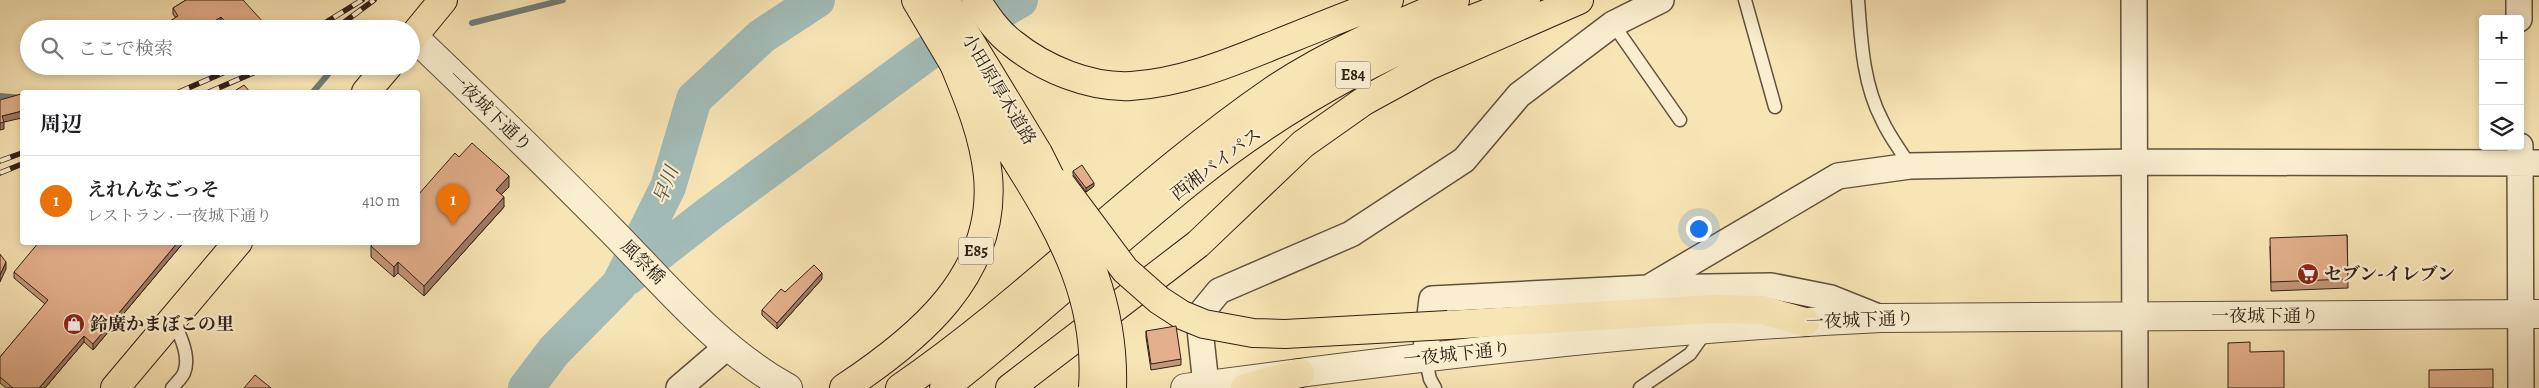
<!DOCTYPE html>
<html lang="ja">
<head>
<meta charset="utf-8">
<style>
	:root { --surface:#fff; --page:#f2f2f2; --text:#202124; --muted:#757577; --line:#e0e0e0; --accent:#8f2418 }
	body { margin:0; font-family:Alegreya,"Noto Serif JP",serif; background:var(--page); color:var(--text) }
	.controls { position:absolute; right:15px; top:15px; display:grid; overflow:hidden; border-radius:5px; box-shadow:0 2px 8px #0003 }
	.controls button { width:45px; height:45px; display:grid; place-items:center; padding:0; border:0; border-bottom:1px solid var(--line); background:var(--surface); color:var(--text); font:25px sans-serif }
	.you { position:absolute; left:1698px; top:228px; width:18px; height:18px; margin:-12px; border:4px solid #fff; border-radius:50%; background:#1a73e8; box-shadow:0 0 0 8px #1a73e833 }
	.badge { display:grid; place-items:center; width:32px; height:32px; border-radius:50%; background:var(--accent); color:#fff; font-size:16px; font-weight:700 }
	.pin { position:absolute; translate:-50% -41px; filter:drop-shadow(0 1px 2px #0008) }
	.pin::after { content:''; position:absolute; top:26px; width:18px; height:15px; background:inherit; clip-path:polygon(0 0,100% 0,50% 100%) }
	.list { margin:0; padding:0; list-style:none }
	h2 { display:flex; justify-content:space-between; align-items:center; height:65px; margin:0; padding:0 20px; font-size:21px }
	h2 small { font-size:16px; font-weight:400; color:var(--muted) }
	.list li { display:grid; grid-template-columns:32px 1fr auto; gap:15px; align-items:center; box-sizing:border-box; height:90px; padding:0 20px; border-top:1px solid var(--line) }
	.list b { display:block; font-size:19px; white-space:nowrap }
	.list p { margin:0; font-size:16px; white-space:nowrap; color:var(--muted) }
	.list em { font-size:16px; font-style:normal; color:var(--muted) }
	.icon { flex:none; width:28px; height:28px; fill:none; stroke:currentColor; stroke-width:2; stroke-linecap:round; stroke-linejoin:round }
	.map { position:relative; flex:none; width:2539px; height:388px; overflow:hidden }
	.search { position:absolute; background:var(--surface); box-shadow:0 2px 8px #0003; left:20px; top:20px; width:400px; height:55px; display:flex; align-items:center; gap:12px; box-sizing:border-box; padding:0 18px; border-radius:28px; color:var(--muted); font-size:19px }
	.panel { position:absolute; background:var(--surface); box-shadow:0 2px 8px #0003; left:20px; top:90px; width:400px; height:155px; border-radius:5px }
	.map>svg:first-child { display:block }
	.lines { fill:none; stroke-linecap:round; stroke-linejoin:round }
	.stream { stroke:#747e78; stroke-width:6 }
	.river { stroke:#a2bcb8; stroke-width:36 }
	.service-casing { stroke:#62513e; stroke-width:15 }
	.minor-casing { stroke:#62513e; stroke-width:28 }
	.tertiary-casing { stroke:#62513e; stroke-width:30 }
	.trunk-casing { stroke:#302017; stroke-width:30 }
	.motorway-casing { stroke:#302017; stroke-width:30 }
	.service { stroke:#faeecf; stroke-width:12 }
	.minor { stroke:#faeecf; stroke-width:25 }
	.tertiary { stroke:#faeecf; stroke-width:28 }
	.trunk { stroke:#f8e5b5; stroke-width:28 }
	.motorway { stroke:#f8e5b5; stroke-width:28 }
	.rail-casing { stroke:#302017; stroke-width:5.5 }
	.rail { stroke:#faeecf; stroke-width:4; stroke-dasharray:11; stroke-linecap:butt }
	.trunk-bridge-casing { stroke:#302017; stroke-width:30; stroke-linecap:butt }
	.motorway-bridge-casing { stroke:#302017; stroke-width:30; stroke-linecap:butt }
	.trunk-bridge { stroke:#f8e5b5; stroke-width:28 }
	.motorway-bridge { stroke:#f8e5b5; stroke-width:28 }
	.wall { fill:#c39678; stroke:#302017 }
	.shaded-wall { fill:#9f7a62; stroke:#302017 }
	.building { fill:#e3af8c; stroke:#302017 }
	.labels { text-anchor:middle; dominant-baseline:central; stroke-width:4.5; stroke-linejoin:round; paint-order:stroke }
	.shield { fill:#faeecf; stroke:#6d5e4e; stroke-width:1 }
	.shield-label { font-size:16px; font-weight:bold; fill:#302017 }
	.street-label { font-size:18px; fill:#302017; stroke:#faeecf }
	.poi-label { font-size:18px; font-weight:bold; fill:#302017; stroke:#faeecf; text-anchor:start }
	.water-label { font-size:19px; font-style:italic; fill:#524f47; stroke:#faeecf }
</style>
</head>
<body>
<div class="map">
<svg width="2539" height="388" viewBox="0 0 2539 388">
	<rect width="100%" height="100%" fill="#f8e5b5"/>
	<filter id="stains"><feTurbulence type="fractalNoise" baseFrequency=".004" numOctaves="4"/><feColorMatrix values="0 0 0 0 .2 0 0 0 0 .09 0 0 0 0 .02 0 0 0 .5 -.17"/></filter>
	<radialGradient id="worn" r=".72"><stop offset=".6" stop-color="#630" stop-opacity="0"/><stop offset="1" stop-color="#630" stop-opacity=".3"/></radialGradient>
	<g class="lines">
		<!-- stream -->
		<path class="stream" d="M472,23l91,-23
			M313,92l22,-26
			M0,96l22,2"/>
		<!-- river -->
		<path class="river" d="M628,277l81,-63 217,-160 94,-54
			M526,388l28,-37 65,-66 49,-98 26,-88 68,-63 55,-36"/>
		<!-- service casing -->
		<g class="service-casing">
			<path id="service" d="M1745,0l30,107
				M1858,0c3,40 5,84 24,120 7,16 19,31 28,46
				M1613,24l67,96
				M1425,357l5,22 5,9
				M172,388c4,-5 10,-10 12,-15 7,-17 -4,-39 -12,-53
				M1640,388l50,-34 17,-24"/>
		</g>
		<!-- minor casing -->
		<g class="minor-casing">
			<path id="minor" d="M2134,0l1,388
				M2519,0v19
				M2520,146l1,242
				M1648,288l190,-112 72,-10 224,-4 405,1
				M1425,357l7,-58 216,-11 123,-2 60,12 50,20
				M1206,385l-7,-65 2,-7 18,-22 132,-57 113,-74 55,-65 94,-71 48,-24
				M679,388l49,-42"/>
		</g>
		<!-- tertiary casing -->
		<g class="tertiary-casing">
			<path id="tertiary" d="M413,36c67,64 133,128 198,194 55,56 108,120 177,158
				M1185,388c231,-31 463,-59 696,-70l658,-4"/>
		</g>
		<!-- trunk casing -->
		<g class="trunk-casing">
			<path id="trunk" d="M916,0l38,64 64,99
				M945,0l93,153
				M411,39l32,-39
				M366,92l22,-26
				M1448,325l264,-16 50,1 43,12
				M115,388l123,-146
				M1245,388l55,-15"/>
		</g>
		<!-- motorway casing -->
		<g class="motorway-casing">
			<path id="motorway" d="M976,0c10,15 21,32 36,43 32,26 78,45 119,43 48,-3 94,-21 138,-39 40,-16 79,-32 120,-47
				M844,388c74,-49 153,-113 144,-212 -4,-40 -19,-76 -34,-112
				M900,388c131,-90 241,-207 372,-297 56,-38 121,-65 183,-91
				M944,388c86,-67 165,-142 250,-210 97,-78 214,-140 332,-178
				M1010,388l188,-144 105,-100 61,-43 64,-35 151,-66"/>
		</g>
		<!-- service -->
		<use href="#service" class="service"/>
		<!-- minor -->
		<use href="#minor" class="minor"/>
		<!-- tertiary -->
		<use href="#tertiary" class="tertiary"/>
		<!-- trunk -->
		<use href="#trunk" class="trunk"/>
		<!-- motorway -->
		<use href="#motorway" class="motorway"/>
		<!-- rail casing -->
		<g class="rail-casing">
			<path id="rail" d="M315,29l47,-29
				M335,29l39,-29
				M179,92l60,-26
				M209,92l60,-26
				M0,161l22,-8
				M0,173l22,-9"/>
		</g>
		<!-- rail -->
		<use href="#rail" class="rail"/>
		<!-- trunk-bridge casing -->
		<g class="trunk-bridge-casing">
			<path id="trunk-bridge" d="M1018,163c45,72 81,137 75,225
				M1061,184l64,86 34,30 23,15 22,9 49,9 32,1 163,-9"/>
		</g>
		<!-- motorway-bridge casing -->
		<g class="motorway-bridge-casing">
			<path id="motorway-bridge" d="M1038,153c39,78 77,144 74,235"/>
		</g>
		<!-- trunk-bridge -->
		<use href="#trunk-bridge" class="trunk-bridge"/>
		<!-- motorway-bridge -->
		<use href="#motorway-bridge" class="motorway-bridge"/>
	</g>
	<!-- wall -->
	<path class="wall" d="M186,0l78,29h-38l-5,-6 -46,-6 -2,-3v-6z
		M1073,171l21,15 -8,6 -13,-18z
		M509,187l-8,8 3,12 -80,89 -26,-23 -4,4 -23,-20v-11z
		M2347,235l1,53 -77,3 -1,-45z
		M184,242l-91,108 -9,-8 -39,46h-39l-6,-5v-26l45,-53 -31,-26v-6z
		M822,279l-45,50 -15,-14v-5l23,-18z
		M1146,331l35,28v6l-30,5 -5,-33z"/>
	<!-- shaded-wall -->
	<path class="shaded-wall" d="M221,17v6l-9,6h-10z
		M264,23v6h-7z
		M22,111v7l-18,4v7l-4,1v-7l2,-7z
		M509,176v11l-13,13v-10z
		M1094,183v3l-8,6v-4z
		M504,197v10l-80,89v-10z
		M178,242h6l-91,108v-6z
		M6,262v7l-6,13v-7z
		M398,262v11l-4,4v-10z
		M822,273v6l-45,50v-6z
		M84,336v6l-39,46h-6z"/>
	<!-- building -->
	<path class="building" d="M186,0h57l21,23 -7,6h-11l-2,-3 -3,3h-9l-11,-12 -19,12h-45l21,-13 -5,-8z
		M244,85l6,7h-17z
		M21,94l1,4v13l-20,5 2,6 -4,1v-23z
		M472,143l37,33 -13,14 8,7 -80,89 -26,-24 -4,5 -23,-21 4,-4h43v-47l37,-42 4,4z
		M1082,165l12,18 -8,5 -13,-17z
		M2347,235l1,44 -77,3 -1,-44z
		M39,242h139l-85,102 -9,-8 -45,52h-26l-13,-11v-20l48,-57 -34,-28z
		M0,254l6,8 -6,13z
		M814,265l8,8 -45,50 -15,-13 19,-21 4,3z
		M1176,326l5,33 -30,5 -5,-33z
		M2250,342v10l34,-1v37h-56v-45z
		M2493,369v19h-64v-18z
		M255,375l16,13h-27z"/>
	<!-- icons -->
	<defs>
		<g id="supermarket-disc" transform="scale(1.125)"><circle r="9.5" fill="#8f2418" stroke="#faeecf"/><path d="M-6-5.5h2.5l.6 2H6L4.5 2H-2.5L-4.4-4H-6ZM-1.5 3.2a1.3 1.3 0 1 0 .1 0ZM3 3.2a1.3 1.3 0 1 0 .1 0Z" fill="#fff"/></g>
		<g id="shop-disc" transform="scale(1.125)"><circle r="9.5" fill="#8f2418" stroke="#faeecf"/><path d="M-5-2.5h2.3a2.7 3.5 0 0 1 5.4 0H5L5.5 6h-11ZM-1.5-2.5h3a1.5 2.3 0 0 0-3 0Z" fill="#fff"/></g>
	</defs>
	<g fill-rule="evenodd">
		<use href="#supermarket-disc" x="2308" y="274"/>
		<use href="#shop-disc" x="74" y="324"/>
	</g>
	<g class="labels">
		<!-- shield labels -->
		<g class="shield">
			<rect x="1335.5" y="61.5" width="35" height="27" rx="4"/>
			<rect x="958.5" y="237.5" width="35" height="27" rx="4"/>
		</g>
		<g class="shield-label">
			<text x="1353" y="75">E84</text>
			<text x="976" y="251">E85</text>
		</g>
		<!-- street labels -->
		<g class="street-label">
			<text transform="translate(999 89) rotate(59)">小田原厚木道路</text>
			<text transform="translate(490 111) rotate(44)">一夜城下通り</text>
			<text transform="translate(1216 164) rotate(-37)">西湘バイパス</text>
			<text transform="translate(643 262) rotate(45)">風祭橋</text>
			<text x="2265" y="316">一夜城下通り</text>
			<text transform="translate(1860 320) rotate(-2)">一夜城下通り</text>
			<text transform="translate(1457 354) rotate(-6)">一夜城下通り</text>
		</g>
		<!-- poi labels -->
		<g class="poi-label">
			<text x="2324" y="274">セブン-イレブン</text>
			<text x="90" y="324">鈴廣かまぼこの里</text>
		</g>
		<!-- water labels -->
		<g class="water-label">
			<text transform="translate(666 185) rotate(-69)">早川</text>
		</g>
	</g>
	<rect width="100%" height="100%" filter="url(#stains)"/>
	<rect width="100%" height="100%" fill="url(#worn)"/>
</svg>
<div class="controls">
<button>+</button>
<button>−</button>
<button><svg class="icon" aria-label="layers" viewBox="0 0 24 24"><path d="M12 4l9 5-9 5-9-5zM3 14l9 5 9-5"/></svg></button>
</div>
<div class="you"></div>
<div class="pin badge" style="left:453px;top:225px;background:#e8710a">1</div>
<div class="search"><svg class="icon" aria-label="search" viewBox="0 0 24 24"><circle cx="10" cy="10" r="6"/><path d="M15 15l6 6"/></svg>ここで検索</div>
<section class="panel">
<h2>周辺<small></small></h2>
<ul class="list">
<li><span class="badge" style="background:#e8710a">1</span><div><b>えれんなごっそ</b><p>レストラン · 一夜城下通り</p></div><em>410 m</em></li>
</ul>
</section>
</div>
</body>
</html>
